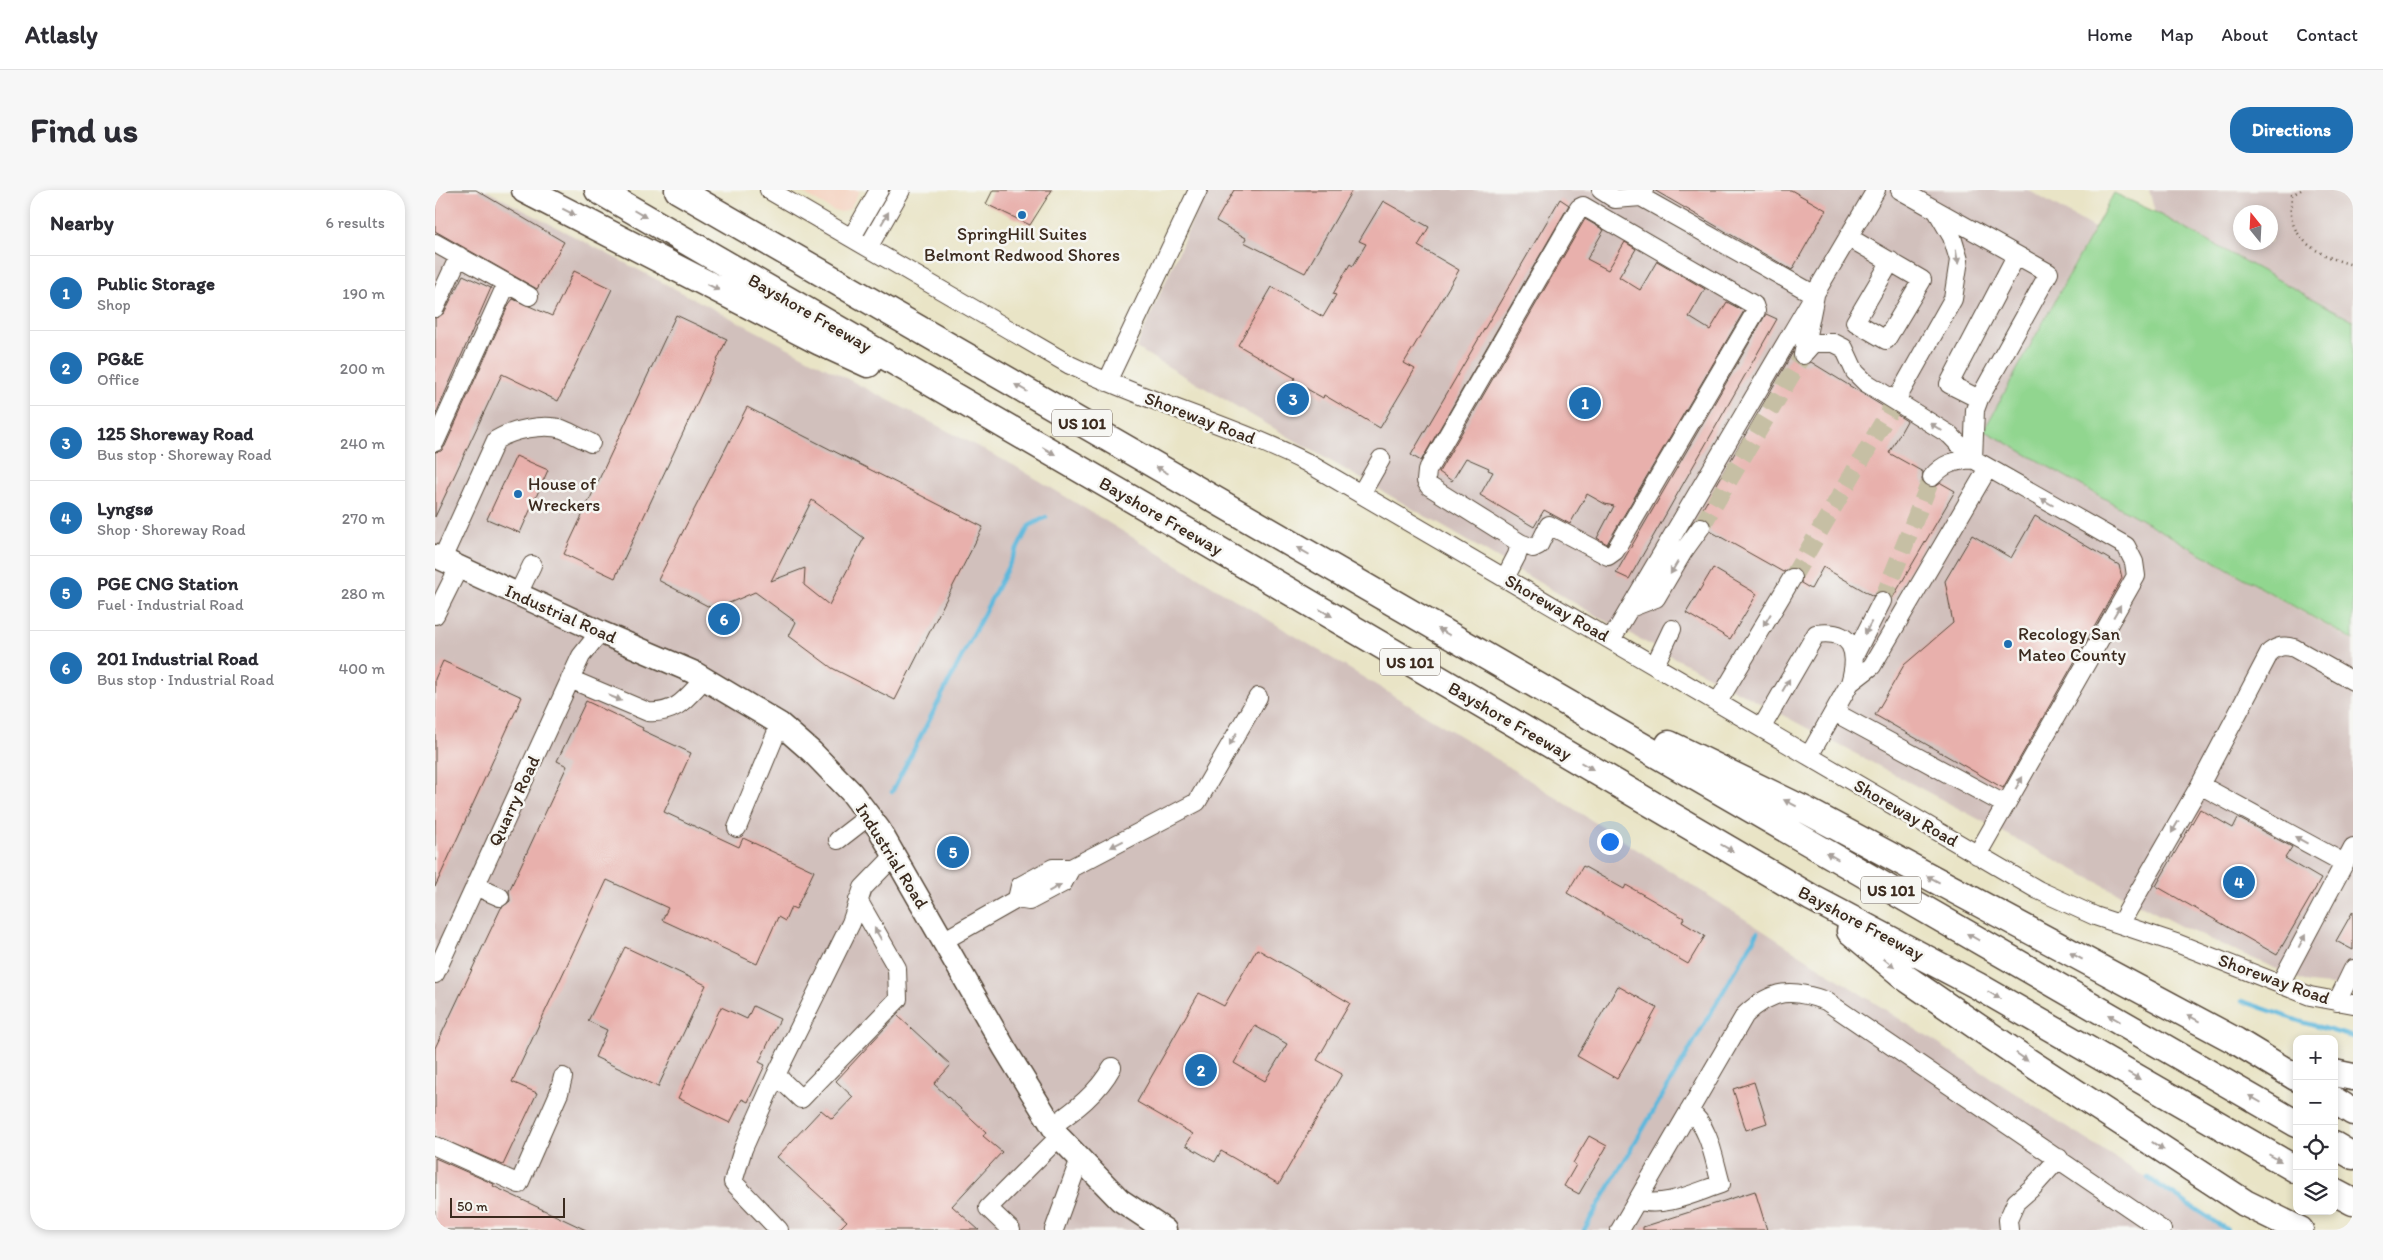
<!DOCTYPE html>
<html lang="en">
<head>
<meta charset="utf-8">
<style>
	:root { --surface:#fff; --page:#f7f7f7; --text:#2b2b33; --muted:#7c7c81; --line:#e1e1e2; --accent:#1f6fb2 }
	body { margin:0; font-family:Itim,sans-serif; background:var(--page); color:var(--text) }
	.controls { position:absolute; right:15px; bottom:15px; display:grid; overflow:hidden; border-radius:10px; box-shadow:0 2px 8px #0003 }
	.controls button { width:45px; height:45px; display:grid; place-items:center; padding:0; border:0; border-bottom:1px solid var(--line); background:var(--surface); color:var(--text); font:25px sans-serif }
	.compass { position:absolute; left:1798px; top:15px; width:45px; height:45px; border-radius:50%; background:var(--surface); box-shadow:0 2px 8px #0003; rotate:342deg }
	.scale { position:absolute; left:15px; bottom:12px; width:115px; box-sizing:border-box; padding-left:5px; border:2px solid #3b2a1e; border-top:0; font-size:14px; line-height:18px; white-space:nowrap; color:#3b2a1e; -webkit-text-stroke:4px #f6f6f2; paint-order:stroke }
	.you { position:absolute; left:1174px; top:651px; width:18px; height:18px; margin:-12px; border:4px solid #fff; border-radius:50%; background:#1a73e8; box-shadow:0 0 0 8px #1a73e833 }
	.badge { display:grid; place-items:center; width:32px; height:32px; border-radius:50%; background:var(--accent); color:#fff; font-size:16px; font-weight:700 }
	.pin { position:absolute; translate:-50% -50%; border:2px solid #fff; box-shadow:0 1px 5px #0006 }
	.list { margin:0; padding:0; list-style:none }
	h2 { display:flex; justify-content:space-between; align-items:center; height:65px; margin:0; padding:0 20px; font-size:21px }
	h2 small { font-size:16px; font-weight:400; color:var(--muted) }
	.list li { display:grid; grid-template-columns:32px 1fr auto; gap:15px; align-items:center; box-sizing:border-box; height:75px; padding:0 20px; border-top:1px solid var(--line) }
	.list b { display:block; font-size:19px; white-space:nowrap }
	.list p { margin:0; font-size:16px; white-space:nowrap; color:var(--muted) }
	.list em { font-size:16px; font-style:normal; color:var(--muted) }
	.icon { flex:none; width:28px; height:28px; fill:none; stroke:currentColor; stroke-width:2; stroke-linecap:round; stroke-linejoin:round }
	.map { position:relative; flex:none; width:1918px; height:1040px; overflow:hidden; border-radius:20px }
	header { display:flex; align-items:center; gap:30px; box-sizing:border-box; height:70px; padding:0 25px; background:var(--surface); border-bottom:1px solid var(--line) }
	header strong { font-size:24px }
	nav { display:flex; gap:28px; margin-inline-start:auto; font-size:18px }
	.intro { display:flex; align-items:center; justify-content:space-between; box-sizing:border-box; height:120px; padding:0 30px }
	h1 { margin:0; font-size:35px }
	.button { padding:12px 22px; border-radius:20px; background:var(--accent); color:#fff; font-size:18px; font-weight:700 }
	main { display:flex; gap:30px; padding:0 30px }
	aside { flex:1; background:var(--surface); border-radius:20px; box-shadow:0 2px 8px #0003 }
	.map>svg:first-child { display:block }
	.built { fill:#f5d3c1 }
	.industrial { fill:#d1c0bc; fill-rule:evenodd }
	.green { fill:#91d68f; stroke:#668056 }
	.lines { fill:none; stroke-linecap:round; stroke-linejoin:round }
	.stream { stroke:#5fb8dc; stroke-width:4.5 }
	.building { fill:#e8b0ac; fill-rule:evenodd }
	.minor-tunnel { stroke:#c6bfa4; stroke-width:18; stroke-dasharray:18 9; stroke-linecap:butt }
	.minor-casing { stroke:#554637; stroke-width:20 }
	.major-casing { stroke:#554637; stroke-width:25 }
	.highway-casing { stroke:#554637; stroke-width:29 }
	.path { stroke:#554637; stroke-width:2.5; stroke-dasharray:1 4; stroke-linecap:butt }
	.minor { stroke:#fff; stroke-width:18 }
	.major { stroke:#fff; stroke-width:22 }
	.highway { stroke:#fff; stroke-width:26 }
	.oneway { fill:#a79f9a }
	.poi-dot { fill:#1f6fb2; stroke:#f6f6f2; stroke-width:2 }
	.labels { text-anchor:middle; dominant-baseline:central; stroke-width:5; stroke-linejoin:round; paint-order:stroke }
	.shield { fill:#f6f6f2; stroke:#73675e; stroke-width:1 }
	.shield-label { font-size:16px; font-weight:bold; fill:#3b2a1e }
	.poi-label { font-size:18px; fill:#3b2a1e; stroke:#f6f6f2; text-anchor:start }
	.street-label { font-size:18px; fill:#3b2a1e; stroke:#f6f6f2 }
</style>
</head>
<body>
<header>
<strong>Atlasly</strong>
<nav><a>Home</a><a>Map</a><a>About</a><a>Contact</a></nav>
</header>
<div class="intro"><h1>Find us</h1><a class="button">Directions</a></div>
<main>
<aside>
<h2>Nearby<small>6 results</small></h2>
<ul class="list">
<li><span class="badge">1</span><div><b>Public Storage</b><p>Shop</p></div><em>190 m</em></li>
<li><span class="badge">2</span><div><b>PG&amp;E</b><p>Office</p></div><em>200 m</em></li>
<li><span class="badge">3</span><div><b>125 Shoreway Road</b><p>Bus stop · Shoreway Road</p></div><em>240 m</em></li>
<li><span class="badge">4</span><div><b>Lyngsø</b><p>Shop · Shoreway Road</p></div><em>270 m</em></li>
<li><span class="badge">5</span><div><b>PGE CNG Station</b><p>Fuel · Industrial Road</p></div><em>280 m</em></li>
<li><span class="badge">6</span><div><b>201 Industrial Road</b><p>Bus stop · Industrial Road</p></div><em>400 m</em></li>
</ul>
</aside>
<div class="map">
<svg width="1918" height="1040" viewBox="0 0 1918 1040">
	<rect width="100%" height="100%" fill="#f6f6f2"/>
	<filter id="ink" filterUnits="userSpaceOnUse"><feTurbulence type="fractalNoise" baseFrequency=".02" numOctaves="2"/><feDisplacementMap in="SourceGraphic" scale="10" xChannelSelector="R" yChannelSelector="G"/><feConvolveMatrix kernelMatrix="1 2 1 2 8 2 1 2 1" color-interpolation-filters="sRGB"/></filter>
	<filter id="wash" filterUnits="userSpaceOnUse"><feTurbulence type="fractalNoise" baseFrequency=".0096" numOctaves="4" result="noise"/><feDisplacementMap in="SourceGraphic" scale="20" xChannelSelector="R" yChannelSelector="G"/><feGaussianBlur stdDeviation="1.12" result="paint"/><feColorMatrix in="noise" values="0 0 0 0 0 0 0 0 0 0 0 0 0 0 0 0 0 1.4 0 .05"/><feComposite in="paint" operator="in"/></filter>
	<g filter="url(#wash)">
		<rect width="100%" height="100%" fill="#e9e4c6"/>
		<!-- built -->
		<path class="built" d="M363,0h62l-10,18 -8,4 -10,-2z"/>
		<!-- industrial -->
		<path class="industrial" d="M0,0h50l530,276 455,276 757,488h-1792z
			M771,0h822l66,38 -110,202 369,211v346l-45,-4 -126,-56 -573,-304 -473,-275z
			M1714,0h204v131l-198,-109zM1806,22h30v30h-30z"/>
		<!-- green -->
		<path class="green" d="M1679,3l41,19 198,109v319l-369,-210z"/>
		<g class="lines">
			<!-- stream -->
			<path class="stream" d="M457,602l137,-266 17,-9
				M1807,811l60,21 51,15
				M1713,988l79,52
				M1149,1040l174,-298"/>
		</g>
		<g id="blocks">
			<!-- building -->
			<path class="building" d="M0,0h41l88,52 -27,47 -102,-58z
				M558,0h59l-22,35 -44,-21z
				M799,0h118l-47,83 -61,-31 2,-4 -30,-17z
				M1219,0h137l35,20 -34,60z
				M1125,9l9,6 -148,256 -10,-6z
				M948,11l46,26 -11,19 41,24 -55,93 11,6 -35,59 -56,-33 -1,3 -30,-17 2,-3 -57,-33 34,-58 51,30 13,-22 -3,-1 17,-30 3,2 13,-22 -7,-3z
				M1150,29l19,11 -17,29 21,11 17,-28 11,7 -17,28 21,13 17,-29 48,28 -16,28 21,13 17,-28 17,9 -137,233 -10,-6 17,-32 -9,-2 -18,-10 -17,30 -26,-14 -10,17 -54,-32 13,-23 -5,-2 1,-2 -23,-10 -14,23 -13,-9z
				M139,81l38,18 -54,112 -56,-27 -67,143v-65l6,-1 4,-5 64,-142 4,-5 39,17z
				M28,85l28,13 -56,128v-98l9,-5z
				M1331,124l11,5 -148,260 -13,-6z
				M241,125l51,24 -112,239 -51,-24z
				M1358,162l3,11 10,2 5,-3 96,59 -18,32 34,19 -1,8 3,5 10,2 6,-4 14,8 -63,108 -5,-7 -5,-2 -9,6 -50,-29 -12,22 -10,-6v-10l-3,-4 -6,-2 -9,5 -73,-41 1,-8 -3,-4 -10,-2z
				M312,217l236,120 -88,173 -63,-32 -43,-32 7,-14 -41,-30 -28,12 -6,9 -63,-33zM377,310l52,38 -35,67 -25,-20 1,-17 -34,13z
				M81,266l32,14 -28,63 -33,-14z
				M1600,326l84,49 3,13 -119,210 -128,-73 29,-50 49,-42 -8,-42 27,-46 39,23z
				M1278,378l44,26 -27,45 -44,-26z
				M8,471l79,36 -87,190v-208z
				M151,511l57,27 -1,2 49,23 -27,59 75,35 4,-9 71,33 -18,38 -5,-2 -6,14 -7,-4 -21,47 -95,-44 6,-12 -61,-28 -95,202 25,11 -34,72 -68,-29v-88l66,-140 9,-7 -1,-10 58,-125 -10,-5z
				M1765,619l33,19 5,-10 54,29 -7,11 36,21 -44,76 -121,-69z
				M1148,676l41,23 2,-4 58,33 -2,4 23,14 -17,28 -121,-71z
				M1918,721v39l-17,-9z
				M190,757l81,38 -48,102 -63,-30 12,-27 -19,-9z
				M822,759l93,54 -33,57 25,14 -63,110 -58,-33 -6,11 -29,-17 7,-11 -56,-32 62,-109 25,13zM820,836l32,18 -22,37 -31,-18z
				M1183,796l39,22 -40,71 -40,-23z
				M318,816l27,13 -21,43 6,3 -17,37 -6,-3 -12,24 -52,-25 43,-91 26,12z
				M462,825l54,50 -17,19 52,48 -3,4 19,16 -50,54 27,24h-141l9,-9 -70,-64 44,-47 11,9 21,-22 -17,-16z
				M1319,892l13,41 -21,7 -13,-41z
				M1154,946l18,10 -28,48 -15,-8 12,-21 -3,-2z
				M0,968l59,26 -1,2 93,44h-151z
				M1320,1001l12,39h-124v-3z"/>
		</g>
	</g>
	<g filter="url(#ink)">
		<use href="#blocks" fill-opacity="0" stroke="#554637" stroke-width="1"/>
		<g class="lines">
			<!-- minor-tunnel -->
			<path class="minor-tunnel" d="M1266,337l101,-170
				M1357,388l107,-183
				M1447,411l50,-124"/>
			<!-- minor casing -->
			<g class="minor-casing">
				<path id="minor" d="M334,0l301,175c77,37 160,59 236,97l732,428 57,26 84,28 131,52 43,8
					M1166,0l14,9 26,-2
					M1209,0l-3,7 174,98 -12,60
					M1465,0l149,83 -70,126 -30,-15 67,-128
					M417,47l27,-47
					M1413,47l74,43 -36,60 -31,-18 36,-61
					M0,53l94,53
					M434,56l32,-56
					M0,118l24,-52
					M1370,162l8,-9h21l10,5 11,24 10,10 85,53 23,24 153,87 8,16 2,14 -159,279
					M672,192l91,-192
					M1464,205l54,-96 6,-39 -7,-23 -14,-24
					M0,252l72,-159
					M1538,269l2,-49 4,-11
					M1497,287c12,-14 22,-16 41,-18
					M926,304l20,-35
					M7,369l54,-119c16,-10 48,-17 66,-11 10,4 20,10 29,14
					M1070,388l12,-23 3,-12 -91,-57 -3,-5 1,-10 152,-263 4,-2 171,99 2,6 -141,240 -7,5 -59,-31 -10,20 -6,3 -13,-5
					M83,404l14,-29
					M1195,418l26,-10 27,-46 18,-25
					M0,425l24,-48
					M1176,450l265,-450
					M1419,466l28,-55
					M1220,475l17,-36
					M135,489l78,33c29,2 38,-14 57,-34
					M1283,512l74,-124
					M1399,522l172,93
					M1327,537l54,-93c37,-5 43,18 34,49
					M1374,566l41,-73 22,-17 116,-198
					M1765,595l144,78
					M302,638l43,-104
					M403,650l31,-24
					M636,678l-8,15 -34,18 -12,-2 3,-13 33,-18h18l126,-66 61,-105
					M40,696l25,11
					M423,710l39,68 1,31 -97,100 -25,-24 75,-152 12,-35 31,-32
					M1685,734l80,-139 70,-133c8,-6 14,-7 24,-4l59,33
					M508,751l74,-42
					M0,784l146,-318 19,-24
					M1845,794l73,-137
					M1902,812l16,-33
					M341,885l-33,74 -10,33 46,48
					M616,937c24,-17 47,-34 61,-60
					M0,956l84,38 40,-91 4,-16
					M1202,1010c26,9 59,-8 84,-16 -7,-23 -11,-58 -32,-73
					M576,1040l-23,-22 71,-71
					M619,1040l25,-69
					M1185,1040l125,-215c27,-26 47,-27 81,-14l336,229
					M1574,1040l-1,-10 8,-18 17,-15 26,-29"/>
			</g>
			<!-- major casing -->
			<g class="major-casing">
				<path id="major" d="M0,366l165,76 93,40 87,52 32,28 39,40 28,37 126,220 54,88 61,63 45,30"/>
			</g>
			<!-- highway casing -->
			<g class="highway-casing">
				<path id="highway" d="M90,0l295,152 48,22
					M163,0l575,333 639,375 166,88 319,184
					M243,0l1619,934
					M1234,554l138,67 429,230 61,37
					M1415,741l56,47 123,84 216,141 55,27
					M1899,883l19,4
					M1899,910l19,12
					M1899,955l19,11
					M1899,1002l19,10"/>
			</g>
			<!-- path -->
			<path class="path" d="M1866,0l-9,5c0,6 -2,14 -1,20 4,30 36,43 62,50
				M1912,0l6,3"/>
			<!-- minor -->
			<use href="#minor" class="minor"/>
			<!-- major -->
			<use href="#major" class="major"/>
			<!-- highway -->
			<use href="#highway" class="highway"/>
		</g>
		<!-- one-way arrows -->
		<defs><path id="oneway-solid" d="M-6-.8H1V-3.2L6.5 0L1 3.2V.8H-6Z" transform="scale(1.25)"/></defs>
		<g class="oneway">
			<use href="#oneway-solid" transform="translate(134 22) rotate(27)"/>
			<use href="#oneway-solid" transform="translate(205 24) rotate(30)"/>
			<use href="#oneway-solid" transform="translate(450 28) rotate(-60)"/>
			<use href="#oneway-solid" transform="translate(1522 67) rotate(80)"/>
			<use href="#oneway-solid" transform="translate(278 97) rotate(27)"/>
			<use href="#oneway-solid" transform="translate(586 198) rotate(-150)"/>
			<use href="#oneway-solid" transform="translate(1501 237) rotate(-148)"/>
			<use href="#oneway-solid" transform="translate(614 261) rotate(30)"/>
			<use href="#oneway-solid" transform="translate(727 280) rotate(-150)"/>
			<use href="#oneway-solid" transform="translate(1612 312) rotate(-150)"/>
			<use href="#oneway-solid" transform="translate(868 361) rotate(-150)"/>
			<use href="#oneway-solid" transform="translate(1239 378) rotate(121)"/>
			<use href="#oneway-solid" transform="translate(1682 421) rotate(-60)"/>
			<use href="#oneway-solid" transform="translate(891 423) rotate(30)"/>
			<use href="#oneway-solid" transform="translate(1332 430) rotate(121)"/>
			<use href="#oneway-solid" transform="translate(1433 438) rotate(118)"/>
			<use href="#oneway-solid" transform="translate(1009 442) rotate(-150)"/>
			<use href="#oneway-solid" transform="translate(1351 495) rotate(-60)"/>
			<use href="#oneway-solid" transform="translate(180 508) rotate(23)"/>
			<use href="#oneway-solid" transform="translate(798 549) rotate(120)"/>
			<use href="#oneway-solid" transform="translate(1152 576) rotate(30)"/>
			<use href="#oneway-solid" transform="translate(1584 593) rotate(-60)"/>
			<use href="#oneway-solid" transform="translate(1355 613) rotate(-153)"/>
			<use href="#oneway-solid" transform="translate(1740 637) rotate(120)"/>
			<use href="#oneway-solid" transform="translate(1866 650) rotate(-151)"/>
			<use href="#oneway-solid" transform="translate(682 654) rotate(153)"/>
			<use href="#oneway-solid" transform="translate(1292 658) rotate(30)"/>
			<use href="#oneway-solid" transform="translate(1397 666) rotate(-150)"/>
			<use href="#oneway-solid" transform="translate(1498 689) rotate(-152)"/>
			<use href="#oneway-solid" transform="translate(620 698) rotate(-29)"/>
			<use href="#oneway-solid" transform="translate(443 744) rotate(-120)"/>
			<use href="#oneway-solid" transform="translate(1538 747) rotate(-150)"/>
			<use href="#oneway-solid" transform="translate(1867 751) rotate(-62)"/>
			<use href="#oneway-solid" transform="translate(1641 766) rotate(-152)"/>
			<use href="#oneway-solid" transform="translate(1454 773) rotate(40)"/>
			<use href="#oneway-solid" transform="translate(1559 805) rotate(30)"/>
			<use href="#oneway-solid" transform="translate(1679 828) rotate(-150)"/>
			<use href="#oneway-solid" transform="translate(1758 828) rotate(-152)"/>
			<use href="#oneway-solid" transform="translate(1587 867) rotate(35)"/>
			<use href="#oneway-solid" transform="translate(1699 886) rotate(30)"/>
			<use href="#oneway-solid" transform="translate(1820 909) rotate(-150)"/>
			<use href="#oneway-solid" transform="translate(1723 956) rotate(33)"/>
			<use href="#oneway-solid" transform="translate(1840 968) rotate(30)"/>
		</g>
	</g>
	<!-- markers -->
	<g class="poi-dot">
		<circle cx="587" cy="25" r="5"/>
		<circle cx="83" cy="304" r="5"/>
		<circle cx="1573" cy="454" r="5"/>
	</g>
	<g class="labels">
		<!-- shield labels -->
		<g class="shield">
			<rect x="617" y="219.5" width="60" height="27" rx="4"/>
			<rect x="945" y="458.5" width="60" height="27" rx="4"/>
			<rect x="1426" y="686.5" width="60" height="27" rx="4"/>
		</g>
		<g class="shield-label">
			<text x="647" y="233">US 101</text>
			<text x="975" y="472">US 101</text>
			<text x="1456" y="700">US 101</text>
		</g>
		<!-- poi labels -->
		<g class="poi-label">
			<text x="587" y="44" text-anchor="middle">SpringHill Suites<tspan x="587" dy="21">Belmont Redwood Shores</tspan></text>
			<text x="93" y="294">House of<tspan x="93" dy="21">Wreckers</tspan></text>
			<text x="1583" y="444">Recology San<tspan x="1583" dy="21">Mateo County</tspan></text>
		</g>
		<!-- street labels -->
		<g class="street-label">
			<text transform="translate(375 123) rotate(30)">Bayshore Freeway</text>
			<text transform="translate(765 228) rotate(21)">Shoreway Road</text>
			<text transform="translate(726 326) rotate(30)">Bayshore Freeway</text>
			<text transform="translate(1122 418) rotate(30)">Shoreway Road</text>
			<text transform="translate(126 424) rotate(24)">Industrial Road</text>
			<text transform="translate(1075 531) rotate(30)">Bayshore Freeway</text>
			<text transform="translate(79 611) rotate(-65)">Quarry Road</text>
			<text transform="translate(1471 623) rotate(30)">Shoreway Road</text>
			<text transform="translate(457 666) rotate(58)">Industrial Road</text>
			<text transform="translate(1426 733) rotate(28)">Bayshore Freeway</text>
			<text transform="translate(1839 789) rotate(20)">Shoreway Road</text>
		</g>
	</g>
</svg>
<div class="controls">
<button>+</button>
<button>−</button>
<button><svg class="icon" aria-label="locate" viewBox="0 0 24 24"><circle cx="12" cy="12" r="6"/><path d="M12 2v4M12 18v4M2 12h4M18 12h4"/></svg></button>
<button><svg class="icon" aria-label="layers" viewBox="0 0 24 24"><path d="M12 4l9 5-9 5-9-5zM3 14l9 5 9-5"/></svg></button>
</div>
<svg class="compass" viewBox="-18 -18 36 36"><path d="M0-13l5 13h-10z" fill="#e53935"/><path d="M0 13l5-13h-10z" fill="#7c7c81"/></svg>
<div class="scale">50 m</div>
<div class="you"></div>
<div class="pin badge" style="left:1150px;top:213px">1</div>
<div class="pin badge" style="left:766px;top:880px">2</div>
<div class="pin badge" style="left:858px;top:209px">3</div>
<div class="pin badge" style="left:1804px;top:692px">4</div>
<div class="pin badge" style="left:518px;top:662px">5</div>
<div class="pin badge" style="left:289px;top:429px">6</div>
</div>
</main>
</body>
</html>
